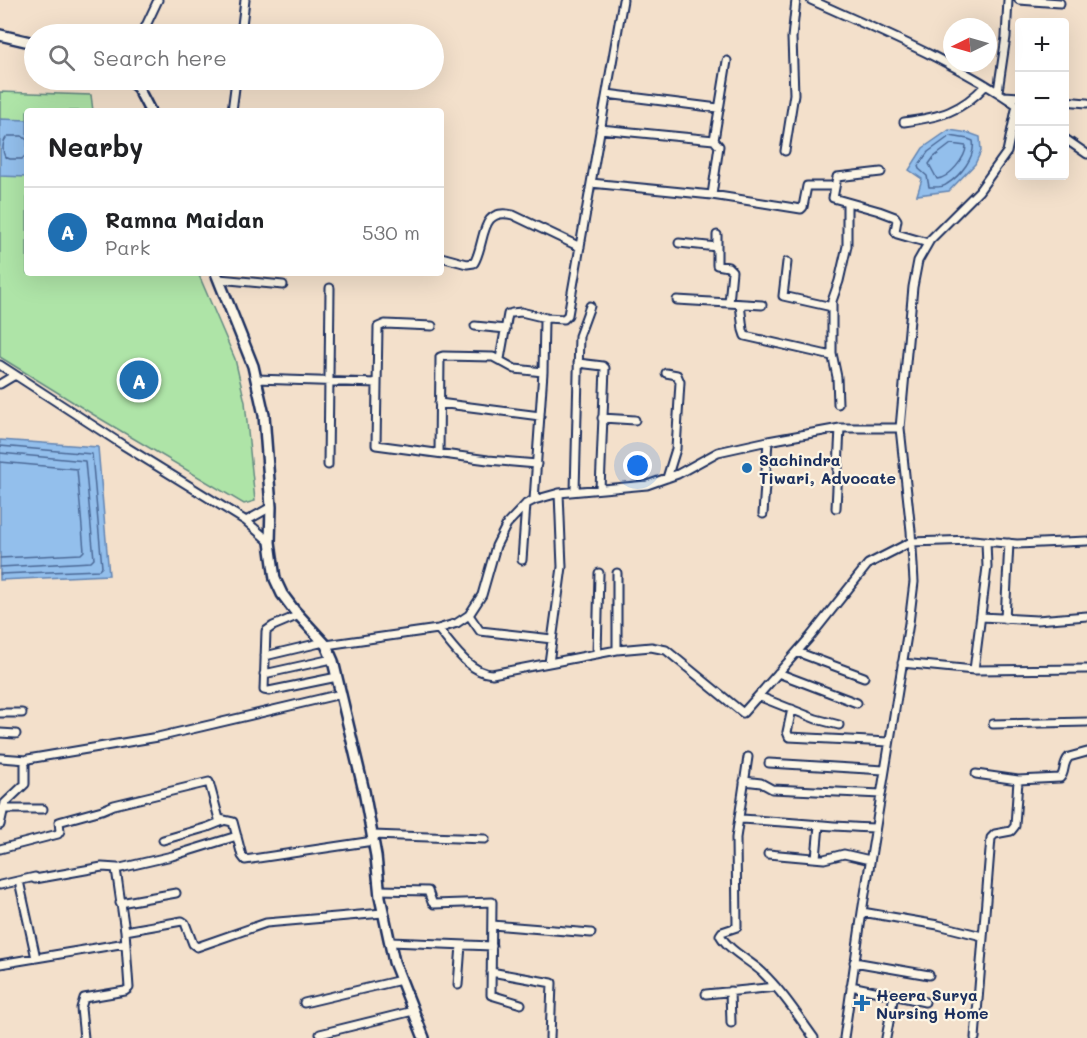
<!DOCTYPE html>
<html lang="en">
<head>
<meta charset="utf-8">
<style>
	:root { --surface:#fff; --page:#f2f2f2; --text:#202124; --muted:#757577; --line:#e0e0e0; --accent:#1f6fb2 }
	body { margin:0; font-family:Mali,sans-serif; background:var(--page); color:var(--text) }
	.controls { position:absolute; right:18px; top:18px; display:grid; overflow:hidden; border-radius:6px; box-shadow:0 6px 24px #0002 }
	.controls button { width:54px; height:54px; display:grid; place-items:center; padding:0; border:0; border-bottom:2px solid var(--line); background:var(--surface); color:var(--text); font:30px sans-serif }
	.compass { position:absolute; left:943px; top:18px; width:54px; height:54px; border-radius:50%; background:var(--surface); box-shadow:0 6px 24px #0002; rotate:265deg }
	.you { position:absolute; left:638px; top:466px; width:21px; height:21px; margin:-15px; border:4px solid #fff; border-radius:50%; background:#1a73e8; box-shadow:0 0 0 9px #1a73e833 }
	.badge { display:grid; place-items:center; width:39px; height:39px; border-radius:50%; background:var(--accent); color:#fff; font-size:20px; font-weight:700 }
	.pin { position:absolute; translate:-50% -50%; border:3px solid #fff; box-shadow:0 2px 6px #0006 }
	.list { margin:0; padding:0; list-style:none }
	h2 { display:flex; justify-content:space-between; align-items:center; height:78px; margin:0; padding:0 24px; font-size:26px }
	h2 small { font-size:20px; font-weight:400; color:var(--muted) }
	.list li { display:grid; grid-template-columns:39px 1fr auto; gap:18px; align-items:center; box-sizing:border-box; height:90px; padding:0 24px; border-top:2px solid var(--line) }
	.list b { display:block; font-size:22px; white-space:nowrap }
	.list p { margin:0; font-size:20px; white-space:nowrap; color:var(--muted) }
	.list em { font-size:20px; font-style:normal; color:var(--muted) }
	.icon { flex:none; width:33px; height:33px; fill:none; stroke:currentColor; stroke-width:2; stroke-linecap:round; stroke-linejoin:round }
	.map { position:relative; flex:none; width:1087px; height:1038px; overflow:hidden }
	.search { position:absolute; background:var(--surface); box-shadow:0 6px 24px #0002; left:24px; top:24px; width:420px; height:66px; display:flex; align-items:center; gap:15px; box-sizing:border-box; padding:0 21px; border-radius:33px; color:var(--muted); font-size:22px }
	.panel { position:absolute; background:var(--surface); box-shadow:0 6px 24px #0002; left:24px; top:108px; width:420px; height:168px; border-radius:6px }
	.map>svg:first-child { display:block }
	.green { fill:#aee4a7; stroke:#648a82; stroke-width:1.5 }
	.water { fill:#93bfec; stroke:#6385b3; stroke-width:1.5 }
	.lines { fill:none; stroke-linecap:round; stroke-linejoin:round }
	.shore { stroke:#4b6997; stroke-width:1.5 }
	.minor-casing { stroke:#1b2f5e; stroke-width:11 }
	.tertiary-casing { stroke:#1b2f5e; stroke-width:14 }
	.minor { stroke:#fcf5e5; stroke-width:7 }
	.tertiary { stroke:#fcf5e5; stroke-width:9 }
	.poi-dot { fill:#1f6fb2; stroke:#fcf5e5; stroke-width:2 }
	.labels { text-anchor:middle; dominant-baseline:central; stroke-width:4.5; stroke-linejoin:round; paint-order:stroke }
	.poi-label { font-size:16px; font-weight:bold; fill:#1b2f5e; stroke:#fcf5e5; text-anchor:start }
</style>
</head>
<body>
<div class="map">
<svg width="1087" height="1038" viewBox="0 0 1087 1038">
	<rect width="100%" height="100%" fill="#f3e0cb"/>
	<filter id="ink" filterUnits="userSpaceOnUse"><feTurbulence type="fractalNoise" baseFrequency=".0167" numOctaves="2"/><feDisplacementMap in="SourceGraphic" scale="12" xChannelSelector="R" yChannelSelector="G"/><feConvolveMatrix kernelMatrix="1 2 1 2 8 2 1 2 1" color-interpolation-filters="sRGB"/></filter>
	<g filter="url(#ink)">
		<!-- green -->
		<path class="green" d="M0,92l91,3 2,16h-66v162h171l37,86 10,43 10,99 -11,3 -150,-89 -94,-58z"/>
		<!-- water -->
		<path class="water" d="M0,119l27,1v57l-27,-1z
			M949,130l20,3 11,4 1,14 -6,13 -26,27 -32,4 5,-16 -13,-9 14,-22z
			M0,440l98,7 11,128 -109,5z"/>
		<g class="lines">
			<!-- shore -->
			<path class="shore" d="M950,136l18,3 5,2c3,16 -13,35 -26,43 -4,4 -13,3 -18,3l-2,-11 -8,-7 -1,-3 10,-14z
				M27,140l-5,-4h-14c-6,5 -6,15 -3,21l5,2h12l5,-5
				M951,144l15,2c0,12 -17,32 -29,33l-8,-15 5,-7z
				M0,446l92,8 10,113 -3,3 -99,4
				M0,453l85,8 9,98 -3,3 -91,5
				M0,462l77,7 7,82 -3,3 -81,4"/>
			<!-- minor casing -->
			<g class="minor-casing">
				<path id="minor" d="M811,0c71,32 145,62 209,107
					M1019,0l41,3
					M142,34l16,-34
					M241,34l4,-34
					M998,91l8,-54 2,-37
					M607,94l111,14
					M1004,96l16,1
					M1064,101l23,2
					M232,111l4,-31
					M904,122c36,-5 57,-10 82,-37
					M600,129l114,11
					M1064,138l23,16
					M785,151l9,-57 -2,-56 4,-38
					M881,172l-44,5 -4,21 46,13 16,6 2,3 -2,11 2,3 31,9
					M591,183l121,12 89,14 2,-2 4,-21h27
					M712,195l7,-49 -5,-6 13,-79
					M717,235v30l11,2 4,4 -3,32
					M679,243l38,4
					M441,257l26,7 7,-1c12,-20 5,-57 39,-48l67,32
					M787,262l-4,34 49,11
					M219,279l64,6
					M677,300l85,5
					M740,304l3,26 2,6 87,20
					M512,313l9,-1 25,6
					M432,326l-47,-2 -7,3 -2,118 112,15 49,4
					M475,326l31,3
					M500,359l8,-45
					M578,363l25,3 2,2 -5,121
					M0,365l123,80 123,76 24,21
					M666,373l11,2 3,7 -4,67 -9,29
					M256,379l121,4
					M0,384l15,-9
					M439,403l101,13
					M838,404l-1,-27 -5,-24v-52l7,-20 8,-35v-43
					M602,418l33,2
					M439,453l1,-96 3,-1 50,1 22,12 28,3
					M328,465l2,-177
					M575,491l4,-155 11,-30
					M534,500l9,-128 1,-51 2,-3 18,1 4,-4 55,-315
					M836,508l4,-80
					M763,514l5,-73
					M246,521l25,-14
					M522,560l4,-56
					M617,573v77
					M299,615l-26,11 -7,5 -2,59 5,1 68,-14
					M469,615l11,16 72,8
					M981,617l56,3 50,-4
					M1005,619l4,-76
					M438,629c14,16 31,44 54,45l125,-24 34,-3 15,3 77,63 67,-76 58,-73 43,-22 62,-2 44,4 70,-3
					M326,645l112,-16 19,-6 12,-8 13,-20 14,-49 11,-22 19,-20 8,-4 25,-7 88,-8 31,-11 40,-22 50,-11 72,-13h60
					M797,652l67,25
					M597,654l2,-81
					M265,656l59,-14
					M549,663l13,-96 -3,-74
					M902,663l72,7 113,-1
					M974,670l13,-103 -1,-26
					M778,673l79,30
					M264,674l68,-15
					M758,696l58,23 23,6
					M792,709l-5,23 2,5 100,5
					M0,713h22
					M993,724l94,-2
					M0,733l16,1
					M748,757l-12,81 1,89 -15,5 -2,3c9,16 29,25 42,37 20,19 36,44 52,66
					M1,758l26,2
					M769,763l115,7
					M976,774l42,6
					M744,781l17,2 11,6 109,5
					M0,809h43
					M739,819c45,2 91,8 136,9
					M0,825l5,-22 20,-19v-21l3,-4 130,-22 183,-43
					M372,835l113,4
					M163,840l45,-13 15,-6
					M0,849l58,-15 2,-3 -1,-9 3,-1 40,-11 12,-5 95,-23 10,37 14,3 9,34 3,4 128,-19
					M768,854l56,5 20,-5 26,6
					M816,858l3,-33
					M35,879l67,-12 15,1
					M19,881l17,77
					M0,885l35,-8
					M379,890l49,1 4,11 2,2 58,-2 -1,93 30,9
					M120,903l56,-10
					M862,912l76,13 44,11
					M492,925l99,8
					M125,931l57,-10 3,2 8,21 4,3 69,-24 117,-10
					M390,942l102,4
					M854,962l75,13
					M0,964l126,-21
					M491,972l61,11 -2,55
					M458,985l3,-40
					M851,986l74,16
					M730,991l1,32
					M706,994l70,-7
					M304,1003l97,-23
					M320,1034l93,-23
					M84,1038l-3,-30 3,-10 41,-7 4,-3 -4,-57 -9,-62 56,-13 65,-20
					M844,1038l18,-126 47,-289 5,-41 -3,-51 -11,-103 13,-141 5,-26 12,-21 49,-49 28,-39 10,-47
					M886,1038l8,-43
					M975,1038l16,-200 4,-4 16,-3 4,-5 3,-46 42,-2c6,-6 2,-14 9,-21l18,-5"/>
			</g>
			<!-- tertiary casing -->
			<g class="tertiary-casing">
				<path id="tertiary" d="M0,35l34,8
					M130,80l8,8 12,23
					M216,273l37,93 11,49 7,92 -1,35 5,37 7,15 12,16 32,35 7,16 31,130 12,65 4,41 14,65 30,76"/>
			</g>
			<!-- minor -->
			<use href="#minor" class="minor"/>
			<!-- tertiary -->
			<use href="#tertiary" class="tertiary"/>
		</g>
	</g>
	<!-- markers -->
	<g class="poi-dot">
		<circle cx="747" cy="468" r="6"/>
		<path d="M859 994h6v6h6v6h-6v6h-6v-6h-6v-6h6z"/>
	</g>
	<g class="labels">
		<!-- poi labels -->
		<g class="poi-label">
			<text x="759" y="459">Sachindra<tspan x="759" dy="18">Tiwari, Advocate</tspan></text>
			<text x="876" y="994">Heera Surya<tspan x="876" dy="18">Nursing Home</tspan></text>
		</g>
	</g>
</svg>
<div class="controls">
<button>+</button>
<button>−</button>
<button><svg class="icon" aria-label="locate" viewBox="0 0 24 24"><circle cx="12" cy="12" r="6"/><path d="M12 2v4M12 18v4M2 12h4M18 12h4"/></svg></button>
</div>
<svg class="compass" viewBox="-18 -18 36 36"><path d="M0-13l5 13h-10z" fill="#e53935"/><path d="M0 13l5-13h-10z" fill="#757577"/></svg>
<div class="you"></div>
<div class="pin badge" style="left:139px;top:380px">A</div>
<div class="search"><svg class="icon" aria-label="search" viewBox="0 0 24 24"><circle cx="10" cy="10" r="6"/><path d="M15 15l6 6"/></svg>Search here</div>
<section class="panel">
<h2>Nearby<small></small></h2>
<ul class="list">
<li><span class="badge">A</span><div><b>Ramna Maidan</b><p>Park</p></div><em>530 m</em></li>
</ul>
</section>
</div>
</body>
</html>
